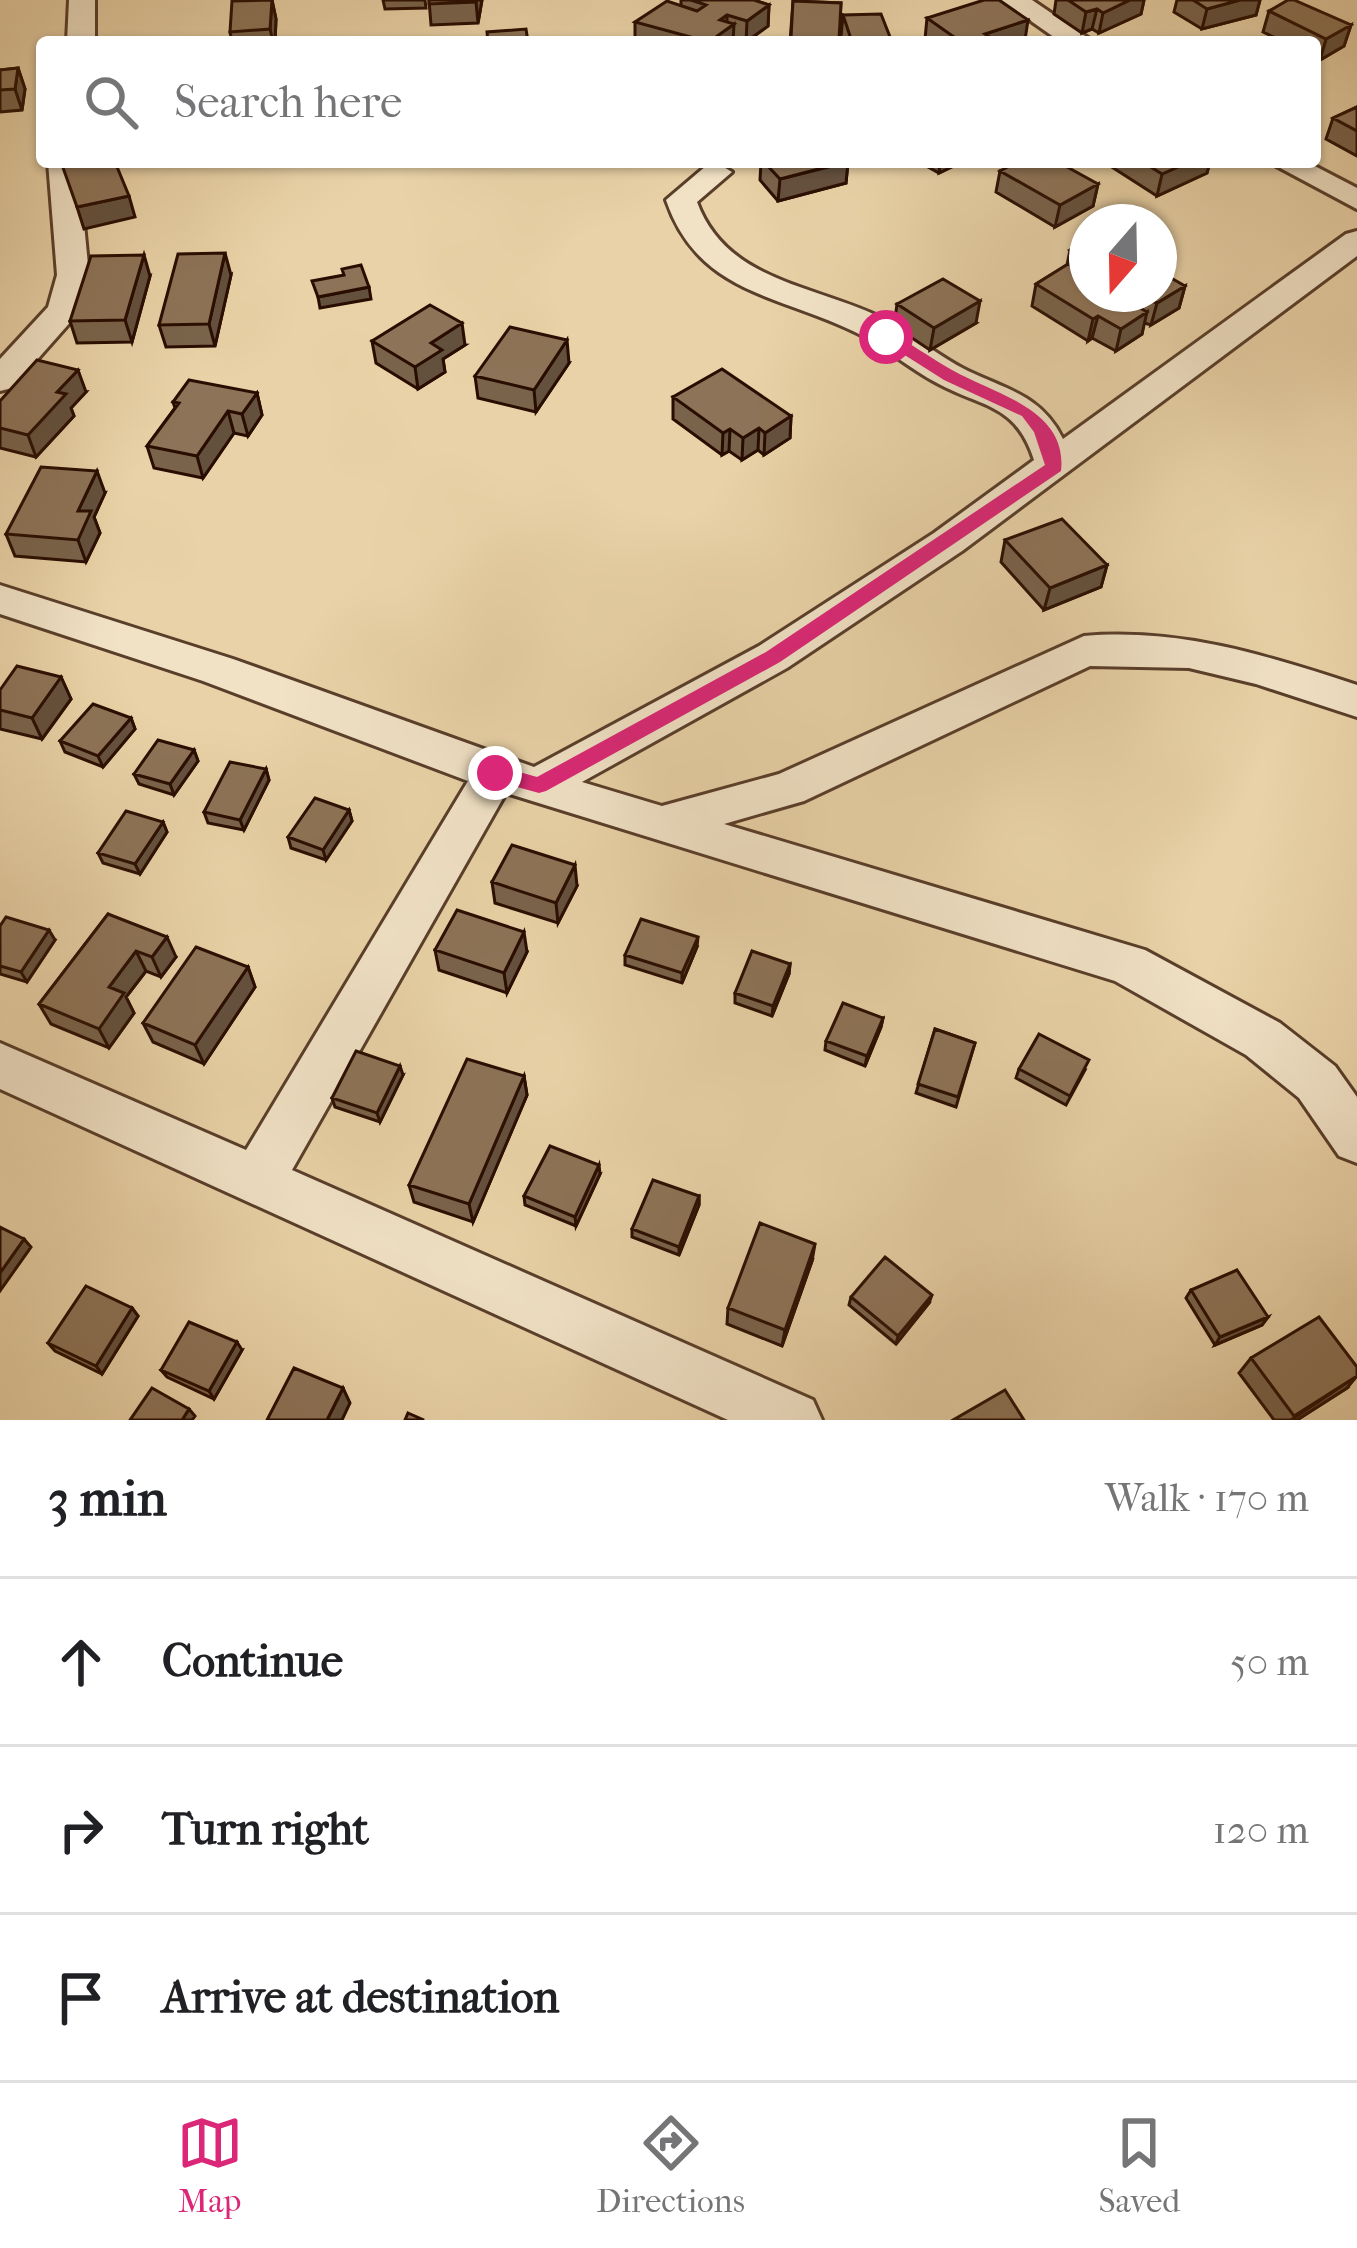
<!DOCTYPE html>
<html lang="en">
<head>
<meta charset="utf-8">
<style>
	:root { --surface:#fff; --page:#f2f2f2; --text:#202124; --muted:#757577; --line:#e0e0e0; --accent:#db2777 }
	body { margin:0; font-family:"IM FELL French Canon",serif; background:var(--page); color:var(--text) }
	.compass { position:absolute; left:1069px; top:204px; width:108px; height:108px; border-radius:50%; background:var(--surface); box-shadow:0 3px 9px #0004; rotate:200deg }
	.stop { position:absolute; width:36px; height:36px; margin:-27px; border:9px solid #db2777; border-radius:50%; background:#fff }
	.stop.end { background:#db2777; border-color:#fff; box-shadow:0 3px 12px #0008 }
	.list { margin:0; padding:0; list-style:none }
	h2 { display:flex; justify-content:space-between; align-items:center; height:156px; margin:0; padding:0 48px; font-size:51px }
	h2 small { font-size:39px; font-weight:400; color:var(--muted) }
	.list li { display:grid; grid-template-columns:78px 1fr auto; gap:36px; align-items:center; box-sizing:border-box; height:168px; padding:0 48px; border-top:3px solid var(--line) }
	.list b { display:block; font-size:45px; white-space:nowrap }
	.list em { font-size:39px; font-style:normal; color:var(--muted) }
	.icon { flex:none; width:66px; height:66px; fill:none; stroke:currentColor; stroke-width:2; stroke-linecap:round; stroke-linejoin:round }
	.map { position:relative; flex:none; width:1357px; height:1420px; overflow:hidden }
	.search { position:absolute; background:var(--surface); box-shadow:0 3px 9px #0004; left:36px; right:36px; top:36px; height:132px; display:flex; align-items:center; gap:30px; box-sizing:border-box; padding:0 42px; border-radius:12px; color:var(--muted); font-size:45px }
	.sheet { height:660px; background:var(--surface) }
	nav { display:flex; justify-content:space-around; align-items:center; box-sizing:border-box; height:168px; border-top:3px solid var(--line); background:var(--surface); font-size:33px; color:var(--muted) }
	nav a { display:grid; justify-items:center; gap:6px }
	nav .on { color:var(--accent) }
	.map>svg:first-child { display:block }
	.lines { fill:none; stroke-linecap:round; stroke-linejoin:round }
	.minor-casing { stroke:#593e2a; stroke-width:6 }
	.minor { fill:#f1e2c6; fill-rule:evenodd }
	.wall { fill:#79634b; stroke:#290d01; stroke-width:3 }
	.shaded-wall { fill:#63503d; stroke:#290d01; stroke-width:3 }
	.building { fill:#8d7357; stroke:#290d01; stroke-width:3 }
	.route { fill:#db2777 }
</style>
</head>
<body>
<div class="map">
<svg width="1357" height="1420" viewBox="0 0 1357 1420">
	<rect width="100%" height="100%" fill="#e9d2a7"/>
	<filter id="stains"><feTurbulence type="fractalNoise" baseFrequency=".00167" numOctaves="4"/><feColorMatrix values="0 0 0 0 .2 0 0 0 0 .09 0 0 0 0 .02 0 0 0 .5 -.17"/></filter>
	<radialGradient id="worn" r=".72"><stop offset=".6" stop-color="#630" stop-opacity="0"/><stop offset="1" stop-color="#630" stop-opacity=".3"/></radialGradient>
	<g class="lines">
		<!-- minor casing -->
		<g class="minor-casing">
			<path id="minor" d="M69,0h26v42h-28z
				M1001,0h31l62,42h-33z
				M48,162h30l11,113 -8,35 -69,78 -12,3v-32l48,-52 9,-32z
				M1269,162h38l50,26v21z
				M717,163l15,9 -35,30c29,79 116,83 183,115 31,15 57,39 88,54 40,19 74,25 95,68l283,-205 11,-3v25l-395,295 -175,117 -205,114 80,24 117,-32 305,-138c96,-8 182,19 273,49v32l-101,-33 -67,-16 -99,-2 -286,135 -80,23 421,126 135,73 55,43 22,31v66l-18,-7 -40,-58 -53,-43 -131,-74 -609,-188 -214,377 521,230 9,20h-94l-728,-331v-46l246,107 222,-369 -265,-100 -203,-67v-29l233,74 301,108 225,-121 175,-113 100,-73c-18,-56 -50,-52 -95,-76 -30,-15 -55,-39 -86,-53 -77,-37 -155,-38 -187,-131l40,-34z"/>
		</g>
		<!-- minor -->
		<use href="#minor" class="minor"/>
	</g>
	<!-- wall -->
	<path class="wall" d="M272,0l4,19 -1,23h-43l-2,-10z
		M383,0h42l1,8 -41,1z
		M429,0h53l-4,23 -47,2z
		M681,0h73l15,5 -1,21 -22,16 -13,-4v4h-98v-20l46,-16z
		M1056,0h88l-3,14 -42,19 -7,-4 -10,4 -28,-19z
		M1177,0h83l-4,15 -54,14 -28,-17z
		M793,1l48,2 -2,39h-49z
		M1269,11l82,14 -7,21 -24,14 -5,-3v-15h-31l-21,-10z
		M843,15l49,27h-49l-2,-6z
		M927,18l98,22 -5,2h-92l-3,-3z
		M18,68l7,21 -3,21 -22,2v-42z
		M1357,107v49l-31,-17 7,-21z
		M761,162h87l-2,21 -68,18 -18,-21z
		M919,162h43l-23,11z
		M1104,162h106l-3,11 -50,23z
		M1000,171l98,13 -5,22 -38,21 -59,-35z
		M1087,241v53h72l26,-8 -6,22 -28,17 -7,-2 -2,11 -26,17 -24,-13 -4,3 -56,-35 4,-22 31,-19 3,-15z
		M231,275l-16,71 -49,1 -7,-22z
		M150,276l-18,66 -55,1 -7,-22z
		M897,304l79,19 -46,27 -36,-24z
		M372,341l93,4 -22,14 2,13 -27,17 -42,-26z
		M569,363l-33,49 -58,-14 -3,-22z
		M86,392l-15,16 3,8 -38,41 -36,-9v-47z
		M257,393l5,22 -14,21 -14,-3 -31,45 -49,-10 -7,-22 28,-38 -2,-6z
		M673,397l118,19 -1,22 -26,17 -6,-5 -16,10 -13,-9 -7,4 -49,-36z
		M105,493l-11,24 6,16 -14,29 -71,-6 -9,-22z
		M1005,540l102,25 -6,22 -57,23 -43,-48z
		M61,677l10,22 -29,40 -42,-10v-39z
		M131,718l4,11 -32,38 -38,-15 -5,-11z
		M194,750l4,11 -24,34 -35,-11 -5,-10z
		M266,769l3,11 -25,50 -36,-7 -4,-11z
		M349,810l3,11 -26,39 -35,-12 -3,-11z
		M163,822l4,10 -27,42 -37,-11 -5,-10z
		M492,882l85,4 -19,37 -63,-20z
		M108,914l68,43 -15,20 -15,-6 -20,26 8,16 -25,35 -58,-24 -12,-20z
		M0,926l55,14 -28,42 -27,-8z
		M697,947l-15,36 -57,-18v-10z
		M435,950l92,2 -20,41 -68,-23z
		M790,964l-1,10 -17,42 -37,-13v-10z
		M248,967l7,20 -51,77 -51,-22 -10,-19z
		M883,1018l-2,9 -16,39 -40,-16 1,-9z
		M935,1029l40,14 -19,64 -40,-14z
		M1019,1069l66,1 -19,35 -50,-27z
		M403,1075l-23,47 -45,-15 -3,-9z
		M524,1076l3,19 -54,127 -59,-20 -5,-17z
		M600,1174l-24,52 -51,-21 -1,-9z
		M699,1196v9l-20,50 -47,-18v-8z
		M812,1261l-30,85 -55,-22 1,-16z
		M1191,1290l77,27 -6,8 -47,20 -29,-47z
		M851,1297l78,6 -33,41 -47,-39z
		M132,1308l6,8 -36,58 -47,-23 -7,-8z
		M242,1350l-28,49 -47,-22 -6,-7z
		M1251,1358l96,30 -50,32h-23l-35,-47z"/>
	<!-- shaded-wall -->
	<path class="shaded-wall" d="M272,0l4,19 -1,23h-2l-3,-13z
		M476,0h6l-4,23 -2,-21z
		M1130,0h14l-3,14 -42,19 4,-20z
		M1240,0h20l-4,15 -54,14 5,-20z
		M769,5l-1,21 -22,16 1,-21z
		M1097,9l-5,20 -10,4 4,-21z
		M727,15v14l7,-5 -1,18h-24l11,-22z
		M1028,20l-3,20 -46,2 6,-8z
		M1351,25l-7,21 -24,14 6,-21z
		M18,68l7,21 -3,21 -7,-21z
		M848,162l-2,21 -68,18 2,-22z
		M940,162h22l-23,11z
		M1189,162h21l-3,11 -50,23 5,-22z
		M1098,184l-5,22 -38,21 5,-22z
		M129,196l6,21 -51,12 -7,-22z
		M225,253l6,22 -16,71 -6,-22z
		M144,255l6,21 -18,66 -7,-22z
		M1185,286l-6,22 -28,17 6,-22z
		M369,287l2,12 -51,9 -2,-11z
		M980,301l-4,22 -46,27 4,-22z
		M1147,312l-5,22 -26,17 5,-22z
		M1098,316l-6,22 -4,3 5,-22z
		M462,323l3,22 -22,14 2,13 -27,17 -3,-22 16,-24z
		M567,340l2,23 -33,49 -2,-22z
		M78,370l8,22 -15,16 3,8 -38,41 -8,-22 29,-43z
		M257,393l5,22 -14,21 -6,-22z
		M228,411l6,22 -31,45 -6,-22z
		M791,416l-1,22 -26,17 1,-22z
		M759,428l-1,22 -16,10 1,-22z
		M730,429l-1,22 -7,4 1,-22z
		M97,471l8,22 -11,24 6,16 -14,29 -8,-22v-29z
		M1107,565l-6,22 -57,23 6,-22z
		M61,677l10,22 -29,40 -10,-21z
		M131,718l4,11 -32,38 -5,-11z
		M194,750l4,11 -24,34 -4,-11z
		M266,769l3,11 -25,50 -4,-10z
		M349,810l3,11 -26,39 -3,-10z
		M163,822l4,10 -27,42 -5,-10z
		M575,865l2,21 -19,37 -2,-20z
		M49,930l6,10 -28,42 -6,-10z
		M524,932l3,20 -20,41 -3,-20z
		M167,937l9,20 -15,20 -9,-20z
		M698,937l-1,10 -15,36v-10z
		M136,951l10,20 -20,26 8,16 -25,35 -10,-19 10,-42z
		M790,964l-1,10 -17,42 1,-10z
		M248,967l7,20 -51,77 -9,-19z
		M883,1018l-2,9 -16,39 2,-10z
		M400,1066l3,9 -23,47 -3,-9z
		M524,1076l3,19 -54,127 -4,-18z
		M599,1165l1,9 -24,52 -1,-9z
		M699,1196v9l-20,50v-8z
		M24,1239l7,8 -31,44v-18z
		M815,1244l-3,17 -30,85 3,-16z
		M932,1295l-3,8 -33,41 2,-8z
		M132,1308l6,8 -36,58 -6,-8z
		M1268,1317l-6,8 -47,20 5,-8z
		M237,1342l5,8 -28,49 -5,-8z
		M1357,1376l-10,12 -50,32h-6z
		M343,1388l7,15 -8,17h-15z
		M189,1409l6,7 -3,4h-10z"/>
	<!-- building -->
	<path class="building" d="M272,0l-2,29 -40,3 2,-31z
		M429,0h47v2l-47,2z
		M691,0h63l15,5 -22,16 -20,-6 -7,5 14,4 -25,18 -74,-20 32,-21 30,10 9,-6z
		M984,0h15l29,20 -43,14 6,4 -12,4h-18l-34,-24z
		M1068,0h62l-27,13 -6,-4 -11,3z
		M1193,0h47l-33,9z
		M1288,0h6l57,25 -25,14 -57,-28z
		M793,1l48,2 -2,37 -48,-2z
		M881,14l11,28h-40l-9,-27z
		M526,29l2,13h-40l-1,-10z
		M375,38l-1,4h-43l1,-3z
		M18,68l-3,21 -15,1v-20z
		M1357,107v24l-24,-13z
		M61,162h54l14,34 -52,11z
		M764,162h82l-66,17z
		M1017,162h41l40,22 -38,21 -60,-34z
		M1143,162h46l-27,12z
		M1087,241v19l-17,-10z
		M225,253l-16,71 -50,1 19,-71z
		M144,255l-19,65 -55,1 21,-65z
		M1068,264l19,10v20h38l2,1 -4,3 24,14 -26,17 -23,-13 -5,3 -57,-35z
		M361,265l8,22 -51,10 -6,-16 32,-6 -2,-6z
		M1159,271l26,15 -28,17 -24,-9h26z
		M943,279l37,22 -46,27 -37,-24z
		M430,305l32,18 -31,20 11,7 -27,17 -43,-26z
		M510,327l57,13 -33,50 -59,-14z
		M37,360l41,10 -21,22 9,2 -38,41 -28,-7v-27z
		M722,369l69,47 -26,17 -6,-5 -16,10 -13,-9 -7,4 -50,-36z
		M189,380l68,13 -15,21 -14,-3 -31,45 -50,-10 32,-43 -6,-1z
		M41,467l56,4 -19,40h13l-13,29 -72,-6z
		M1062,519l45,46 -57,23 -45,-48z
		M17,666l44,11 -29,41 -32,-8v-20z
		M93,704l38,14 -33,38 -38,-15z
		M158,740l36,10 -24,34 -36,-10z
		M230,762l36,7 -26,51 -36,-8z
		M315,798l34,12 -26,40 -35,-13z
		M126,811l37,11 -28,42 -37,-11z
		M512,845l63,20 -19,38 -64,-21z
		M457,910l67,22 -20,41 -69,-23z
		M108,914l59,23 -15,20 -16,-6 -27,36 15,6 -25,36 -60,-25z
		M6,917l43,13 -28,42 -21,-6v-40z
		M641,919l57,18 -16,36 -57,-18z
		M196,947l52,20 -53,78 -52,-22z
		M752,951l38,13 -17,42 -38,-13z
		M843,1003l40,15 -16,38 -41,-15z
		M935,1029l40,14 -17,54 -40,-13z
		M1039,1034l50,26 -19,36 -51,-27z
		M356,1051l44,15 -23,47 -45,-15z
		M467,1059l57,17 -55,128 -60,-19z
		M550,1146l49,19 -24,52 -51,-21z
		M653,1180l46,16 -20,51 -47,-18z
		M760,1223l55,21 -30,86 -57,-22z
		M0,1227l24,12 -24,34z
		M885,1257l47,38 -34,41 -47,-39z
		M1237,1270l31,47 -48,20 -29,-47z
		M86,1286l46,22 -36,58 -48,-23z
		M1319,1317l38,50v9l-63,40 -43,-58z
		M189,1322l48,20 -28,49 -48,-21z
		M294,1368l49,20 -16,32h-60z
		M152,1388l37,21 -7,11h-52z
		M1005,1390l19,30h-71z
		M408,1413l16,7h-19z"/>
	<!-- route -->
	<path class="route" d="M886,332c23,9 44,26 66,38 42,24 116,39 109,101l-281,191 -234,129 -7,2 -51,-14 -3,-6 10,-8 42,12 229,-125 279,-187 -11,-33 -12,-16 -78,-36 -63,-40 -3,-3z"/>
	<rect width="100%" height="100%" filter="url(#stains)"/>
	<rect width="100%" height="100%" fill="url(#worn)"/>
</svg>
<svg class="compass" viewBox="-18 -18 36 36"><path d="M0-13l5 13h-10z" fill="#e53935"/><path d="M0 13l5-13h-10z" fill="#757577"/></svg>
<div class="stop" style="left:886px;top:337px"></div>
<div class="stop end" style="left:495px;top:773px"></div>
<div class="search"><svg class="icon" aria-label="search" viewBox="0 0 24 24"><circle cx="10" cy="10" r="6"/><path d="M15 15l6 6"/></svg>Search here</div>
</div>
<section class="sheet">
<h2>3 min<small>Walk · 170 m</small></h2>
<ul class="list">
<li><svg class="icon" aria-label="ahead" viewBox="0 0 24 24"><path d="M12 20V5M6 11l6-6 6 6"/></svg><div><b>Continue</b></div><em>50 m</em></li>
<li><svg class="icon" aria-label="right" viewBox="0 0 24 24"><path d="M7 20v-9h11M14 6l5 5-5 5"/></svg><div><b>Turn right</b></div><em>120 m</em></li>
<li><svg class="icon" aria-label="arrive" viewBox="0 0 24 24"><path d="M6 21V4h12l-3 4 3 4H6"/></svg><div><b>Arrive at destination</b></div></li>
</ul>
</section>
<nav>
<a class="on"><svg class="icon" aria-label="map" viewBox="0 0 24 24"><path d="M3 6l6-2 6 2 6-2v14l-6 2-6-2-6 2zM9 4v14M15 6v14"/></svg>Map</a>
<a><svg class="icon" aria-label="directions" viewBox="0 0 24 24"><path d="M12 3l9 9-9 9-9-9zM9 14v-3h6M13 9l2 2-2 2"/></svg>Directions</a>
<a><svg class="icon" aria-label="saved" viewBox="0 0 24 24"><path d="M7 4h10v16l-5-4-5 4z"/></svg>Saved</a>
</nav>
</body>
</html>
